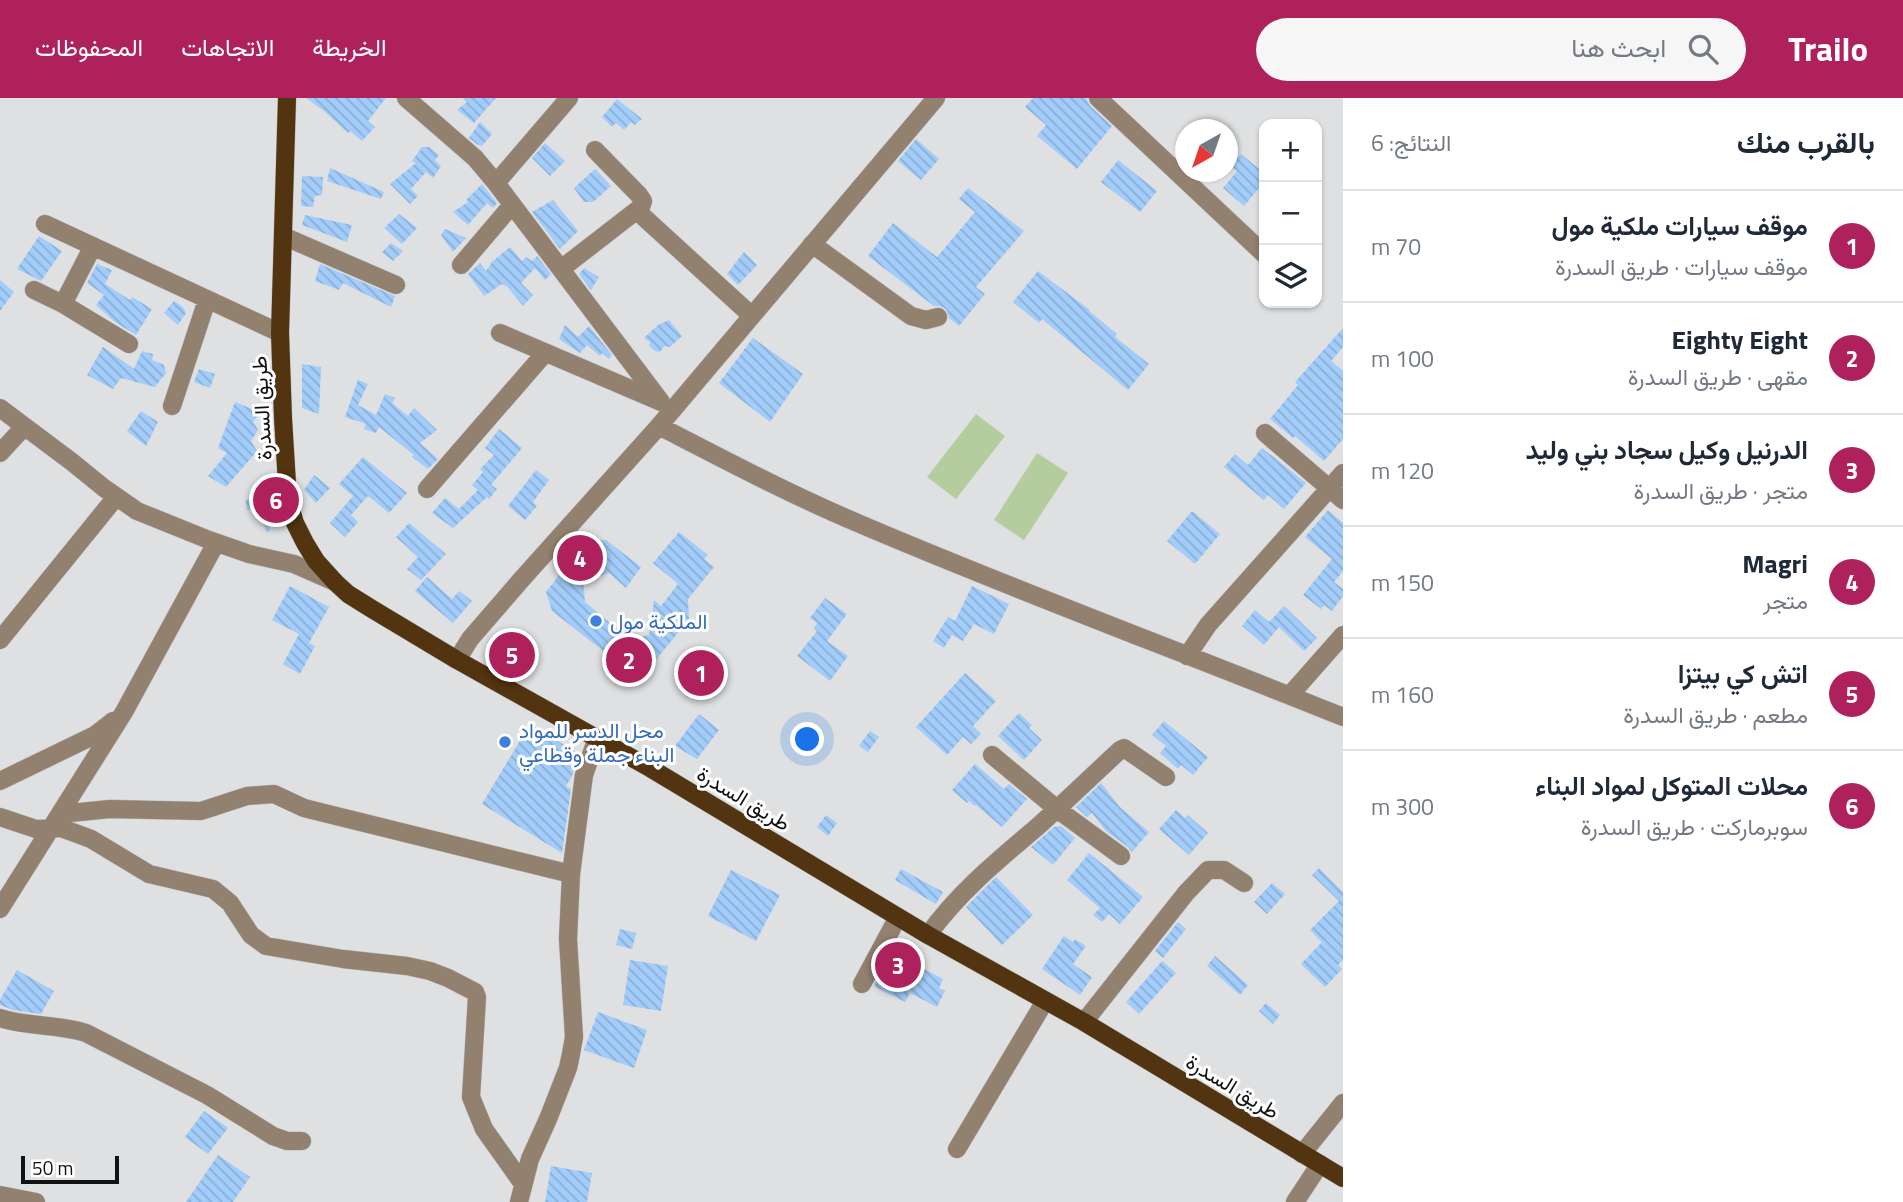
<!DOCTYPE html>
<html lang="ar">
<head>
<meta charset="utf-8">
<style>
	:root { --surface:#fff; --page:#f6f6f7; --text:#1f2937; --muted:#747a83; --line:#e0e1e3; --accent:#ae215d }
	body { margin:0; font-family:"Titillium Web",Vazirmatn,sans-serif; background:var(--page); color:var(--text); direction:rtl }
	.controls { position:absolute; right:21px; top:21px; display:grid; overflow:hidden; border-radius:14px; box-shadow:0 2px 5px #0004 }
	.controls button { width:63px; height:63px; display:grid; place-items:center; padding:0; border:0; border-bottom:2px solid var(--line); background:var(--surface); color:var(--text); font:35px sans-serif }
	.compass { position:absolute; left:1175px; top:21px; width:63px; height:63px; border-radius:50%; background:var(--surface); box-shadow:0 2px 5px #0004; rotate:220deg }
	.scale { position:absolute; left:21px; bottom:18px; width:98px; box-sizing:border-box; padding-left:7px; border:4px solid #111213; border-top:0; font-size:19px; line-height:24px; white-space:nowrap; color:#111213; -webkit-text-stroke:5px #fff; paint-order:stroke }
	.you { position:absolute; left:808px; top:642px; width:24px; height:24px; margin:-18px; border:5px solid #fff; border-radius:50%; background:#1a73e8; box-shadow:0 0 0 10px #1a73e833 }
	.badge { display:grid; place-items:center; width:46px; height:46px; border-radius:50%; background:var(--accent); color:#fff; font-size:23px; font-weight:700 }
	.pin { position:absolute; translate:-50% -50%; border:4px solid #fff; box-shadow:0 2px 7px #0006 }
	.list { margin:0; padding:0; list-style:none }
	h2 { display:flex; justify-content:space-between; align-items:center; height:91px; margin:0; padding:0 28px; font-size:30px }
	h2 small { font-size:23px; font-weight:400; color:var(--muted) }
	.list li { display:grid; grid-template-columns:46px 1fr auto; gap:21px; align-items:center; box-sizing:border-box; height:112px; padding:0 28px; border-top:2px solid var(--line) }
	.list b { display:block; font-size:26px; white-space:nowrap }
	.list p { margin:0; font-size:23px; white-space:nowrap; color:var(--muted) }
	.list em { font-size:23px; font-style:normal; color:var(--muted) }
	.icon { flex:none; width:38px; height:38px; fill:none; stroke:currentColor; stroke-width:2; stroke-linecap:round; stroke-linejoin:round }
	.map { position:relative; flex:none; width:1343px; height:1104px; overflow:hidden; direction:ltr }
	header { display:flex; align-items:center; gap:42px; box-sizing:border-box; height:98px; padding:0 35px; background:var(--accent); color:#fff }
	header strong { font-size:33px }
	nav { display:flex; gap:38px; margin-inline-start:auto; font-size:24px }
	.search { width:490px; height:63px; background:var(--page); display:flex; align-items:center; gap:18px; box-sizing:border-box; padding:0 24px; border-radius:38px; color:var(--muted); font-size:26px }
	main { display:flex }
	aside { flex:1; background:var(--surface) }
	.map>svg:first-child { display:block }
	.green { fill:#b5cd9e }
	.building { fill:url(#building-back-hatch) }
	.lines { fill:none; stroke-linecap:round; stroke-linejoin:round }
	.minor-casing { stroke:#b9bbbd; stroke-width:19 }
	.major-casing { stroke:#b9bbbd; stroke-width:19 }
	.minor { stroke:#93816f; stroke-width:18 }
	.major { stroke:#523411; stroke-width:18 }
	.shop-dot { fill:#3f7fe0; stroke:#fff; stroke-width:2.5 }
	.labels { text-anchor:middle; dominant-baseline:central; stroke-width:6; stroke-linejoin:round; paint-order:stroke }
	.street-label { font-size:21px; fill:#111213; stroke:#fff }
	.shop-label { font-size:21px; fill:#366cbe; stroke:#fff; text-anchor:start }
</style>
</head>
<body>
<header>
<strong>Trailo</strong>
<div class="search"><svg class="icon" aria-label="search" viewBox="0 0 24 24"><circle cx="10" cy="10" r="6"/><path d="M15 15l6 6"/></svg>ابحث هنا</div>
<nav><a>الخريطة</a><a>الاتجاهات</a><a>المحفوظات</a></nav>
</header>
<main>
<aside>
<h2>بالقرب منك<small>النتائج: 6</small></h2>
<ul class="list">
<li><span class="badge">1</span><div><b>موقف سيارات ملكية مول</b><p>موقف سيارات · طريق السدرة</p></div><em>70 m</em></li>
<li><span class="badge">2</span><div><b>Eighty Eight</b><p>مقهى · طريق السدرة</p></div><em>100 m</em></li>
<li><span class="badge">3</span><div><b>الدرنيل وكيل سجاد بني وليد</b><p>متجر · طريق السدرة</p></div><em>120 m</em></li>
<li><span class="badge">4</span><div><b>Magri</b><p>متجر</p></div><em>150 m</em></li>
<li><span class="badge">5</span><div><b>اتش كي بيتزا</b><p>مطعم · طريق السدرة</p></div><em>160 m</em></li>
<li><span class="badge">6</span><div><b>محلات المتوكل لمواد البناء</b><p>سوبرماركت · طريق السدرة</p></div><em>300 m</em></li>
</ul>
</aside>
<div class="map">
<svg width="1343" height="1104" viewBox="0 0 1343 1104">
	<defs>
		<pattern id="building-back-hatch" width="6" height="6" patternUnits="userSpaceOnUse" patternTransform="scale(1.75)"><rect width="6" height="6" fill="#a2ccf9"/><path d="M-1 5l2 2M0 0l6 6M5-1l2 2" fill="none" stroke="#8aaed5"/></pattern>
	</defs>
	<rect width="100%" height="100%" fill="#dee0e2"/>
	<!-- green -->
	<path class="green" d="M976,316l29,22 -49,63 -29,-22z
		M1037,355l31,20 -44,67 -30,-20z"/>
	<!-- building -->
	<path class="building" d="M306,0h80l-18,23 7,6 -13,14 -12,-10 -2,2 -24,-22z
		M463,0h33l-22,25 -17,-13 10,-8z
		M1033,0h53l4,8 22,20 -35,43 -40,-33 9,-11 -21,-18z
		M617,1l25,20 -7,6 -4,-3 -7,8 -8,-7 -4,4 -10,-10z
		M480,24l12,12 -10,12 -4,-1 -9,-7z
		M916,41l23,20 -18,21 -23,-19z
		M545,45l20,18 -15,15 -18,-18z
		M422,49h7l10,8 -4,5 6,6 -8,12 -7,-6 -15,17 7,7 -8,8 -20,-20 26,-21 -4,-2z
		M1241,56l23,19v9l-20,24 -21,-18 14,-17 -7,-5z
		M1118,62l39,31 -17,21 -39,-30z
		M330,70l54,24 -3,7 -54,-18z
		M595,71l16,17 -18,16h-9l-10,-14z
		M302,78l21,1 -1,18 -7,1 -2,11 -12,-1z
		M482,86l15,19 -4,5 -6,-5 -19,22 -15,-13 15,-10 -2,-2z
		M968,90l56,43 -48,56 9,7 -26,32 -10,-8 -3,-9 -6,-3h-6l-66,-50 25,-33 44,34 38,-45 -16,-13z
		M553,102l25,31 -18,18 -28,-37z
		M399,116l18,14 -15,16 -18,-16z
		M305,117l47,10 -5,17 -45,-17z
		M445,131l21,9 -13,14 -12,-17z
		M39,138l23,15 -21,30 -24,-12z
		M391,145l12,8 -10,10 -11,-9z
		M510,149l12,14 4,-4 6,4 5,-5 14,18 -6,6 -10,-12 -14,15 12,12 -10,11 -17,-21 -1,1 -3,-2 -18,12 -16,-22 12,-11 6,8 6,-9z
		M744,154l13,13 -19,20 -11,-11z
		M97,166l15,6 -7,14 25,16 2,-3 20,12 -16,26 -21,-13 -19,-17 8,-10 -17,-12z
		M320,166l75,32 -4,11 -48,-24 -4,7 -24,-9z
		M584,170l15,9 -8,13 -12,-16z
		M1038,173l52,39 -1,1 28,23 -2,3 34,27 -21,26 -86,-71 -3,4 -26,-21z
		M0,182l14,12 -14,19z
		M174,203l9,6 3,6 -8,12 -14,-12z
		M669,222l13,16 -12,11 -6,-1 -4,6 -5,-1 -6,-5 1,-4 -6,-4 14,-13z
		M565,227l13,12 11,-11 23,29 -3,4 -7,-6 -2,3 -13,-11 -7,8 -21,-14z
		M1343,230v19l-12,14 12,10v68l-19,22 -29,-25 -2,2 -23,-19 28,-34 -3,-3z
		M753,240l50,36 -33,48 -51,-39z
		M103,249l31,22 8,-18 11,3 -1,6 12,5 2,8 -11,14 -34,-9 -8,11 -26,-14z
		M302,266l19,3 -2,47 -17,-6z
		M199,271l16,5 -5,14 -16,-6z
		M358,282l10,4 -10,21 18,10 9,-21 10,4 -3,5 16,13 6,-8 23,22 -17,13 18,16 -10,10 -16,-12 2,-2 -35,-28 -3,6 -12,-4 2,-5 -21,-7z
		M235,304l25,10 -7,10 5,8 -7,11 6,10 -31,36 -18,-11 19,-23 -9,-5z
		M141,313l17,11 -12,24 -19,-15z
		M499,331l23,19 -31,37 6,4 -8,10 -2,-2 -34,31 -21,-15 13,-15 14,11 19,-19 -6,-5 11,-13 -3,-3 14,-14 -9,-7z
		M1262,350l44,35 -22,26 -16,-14 -4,5 -40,-33 11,-13 13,11z
		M363,359l44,36 -18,20 -21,-17 -17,19 7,7 -13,15 -15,-14 23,-27 -14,-12z
		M536,372l13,10 -16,22 4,4 -12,14 -17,-14z
		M314,377l16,13 -14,15 -12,-13z
		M265,399l5,34 -3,1 -10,-23 -10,1 -1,-10z
		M1328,412l15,13v48l-9,11 9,7v7l-11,15 -8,-6 -3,4 -18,-14 29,-36 -27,-22z
		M1192,413l28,23 -25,30 -28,-23z
		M409,425l37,31 -25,26 -14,-11 11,-12 -22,-20z
		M679,434l29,23 -4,4 10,8 -26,32 1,20 -42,52 -17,1 -78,-61 -6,-19 40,-51 20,-1 35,27 -15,21 -17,-15 -26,8 2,21 44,37 20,-4 5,-35 7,6 17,-22 -25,-21z
		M427,479l25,22 7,-8 13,10 -19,22 -38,-32z
		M290,488l39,21 -20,36 6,3 -15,28 -17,-10 16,-30 -27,-14z
		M972,488l37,18 -15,30 -20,-10 -11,17 -11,-6 -8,13 -11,-7 15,-24 7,4z
		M825,500l22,16 -20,27 21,15 -18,25 -33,-25 20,-25 -3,-3 3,-5 -7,-5z
		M1284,508l33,32 -13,13 -25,-24 -15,18 -22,-19 13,-16 14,12z
		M965,575l31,28 -23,25 8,8 -10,10 -8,-7 -16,18 -31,-28z
		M1019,615l13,12 -3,3 13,12 -18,20 -26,-24z
		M699,616l20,16 -22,29 -22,-13z
		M1164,623l44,36 -15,18 -12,-10 -3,4 -18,-16 6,-7 -14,-11z
		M530,626l49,30 -7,22 -6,10 5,3 -9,64 -80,-49z
		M870,633l9,6 -11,15 -9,-6z
		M975,666l29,25 5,-5 18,15 -25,28 -26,-22 -1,1 -6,-5 -2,2 -15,-13z
		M1101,685l19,24 29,25 -17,20 -4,-5 -22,-16 -14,-18 -5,4 -11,-10z
		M1176,712l9,8 3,-3 20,18 -19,22 -30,-26z
		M826,717l11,8 -9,13 -11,-9z
		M1061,728l14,12 -22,27 -22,-18 23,-20z
		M1089,755l54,44 -23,27 -11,-10 -7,8 -9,-7 7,-7 -33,-28z
		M1319,770l24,24v68l-5,5 4,4 -17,18 -24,-23 21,-22 -12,-12 29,-29 -27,-26z
		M901,771l42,23 -7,12 -41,-24z
		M731,772l49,25 -24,46 -48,-25z
		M996,779l37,38 -31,30 -36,-38z
		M1272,785l13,11 -18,20 -13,-12z
		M1178,824l8,7 -23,29 -8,-7z
		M620,831l16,4 -4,16 -16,-4z
		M1064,838l9,6 2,-3 11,7 -13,18 19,13 -12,18 -38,-26z
		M892,854l51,27 -4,9 6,3 -8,16 -27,-14 -5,9 -31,-16z
		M1215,858l33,29 -8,10 -33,-29z
		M630,862l38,6 -7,45 -38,-6z
		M1162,863l14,12 -37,41 -13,-12z
		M17,872l37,21 -13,23 -28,-4 -13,-5v-5z
		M1266,905l14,12 -7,9 -14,-13z
		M598,914l49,18 -13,38 -50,-18z
		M204,1013l24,17 -20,26 -23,-17z
		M218,1057l32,22 -17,25h-47z
		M551,1068l41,7 -5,29h-42z"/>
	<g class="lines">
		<!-- minor casing -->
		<g class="minor-casing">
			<path id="minor" d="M406,0l69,60 21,25 165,219
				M1098,0l166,156
				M496,85l73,-85
				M637,113l115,105
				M45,126l235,109
				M283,138l113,49
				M812,146l99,72 15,4 12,-3
				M461,167l51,-60
				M561,171l80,-62 2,-6 -4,-6 -44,-45
				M34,192l29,14 66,40
				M63,206l30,-58
				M500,235l161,69
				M172,308l35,-106
				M0,310l72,54 32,26 33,23 72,29 40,14 45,10 41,18
				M659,328c66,34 132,69 201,98 159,68 322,128 483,193
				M1265,335l78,67
				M0,355l24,-26
				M427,391l118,-136
				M0,542l116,-143
				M1187,558l21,-31 135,-152
				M457,562l13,-21 51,-59 138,-154 277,-328
				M1290,597l53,-60
				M992,657l65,54 64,47
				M0,683l95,-46 18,-14
				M60,716l50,-5 91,2 46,-15 27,-2 30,14 267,66
				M0,719l36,12 25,-1 14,5 16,6 58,35 64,15 17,14 21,32 15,11 77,13 64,7 23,5 18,7 27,14 2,5 -6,100 13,32 39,55
				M0,811l124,-197 92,-169
				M928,837c30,-42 69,-74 108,-107 28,-25 56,-52 84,-78l4,-2 42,29
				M862,886l36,-67
				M0,920c28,9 58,6 86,15l121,62 66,41 14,5h15
				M1084,924l102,-129 22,-23h16l20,13
				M957,1051l88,-148
				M1302,1056l41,-51
				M0,1097l36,7
				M519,1104l11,-43 18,-40 20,-51 3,-14 3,-17 -6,-98 3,-65 13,-99 13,-37
				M1295,1104l25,-38"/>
		</g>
		<!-- major casing -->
		<g class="major-casing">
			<path id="major" d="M287,0l-7,235 3,85 5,82 7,23 10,20 11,18 19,21 13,12 24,15 85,51 193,108 278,167 156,87 259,156"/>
		</g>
		<!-- minor -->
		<use href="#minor" class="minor"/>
		<!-- major -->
		<use href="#major" class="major"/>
	</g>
	<!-- markers -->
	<g class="shop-dot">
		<circle cx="596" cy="523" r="7"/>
		<circle cx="505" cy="644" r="7"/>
	</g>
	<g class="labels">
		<!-- street labels -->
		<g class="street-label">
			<text transform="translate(261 310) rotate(-93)">طريق السدرة</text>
			<text transform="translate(744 700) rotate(31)">طريق السدرة</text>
			<text transform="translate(1233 988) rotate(31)">طريق السدرة</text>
		</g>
		<!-- shop labels -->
		<g class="shop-label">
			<text x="610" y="523">الملكية مول</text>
			<text x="519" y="632">محل الدسر للمواد<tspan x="519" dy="24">البناء جملة وقطاعي</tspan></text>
		</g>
	</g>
</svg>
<div class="controls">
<button>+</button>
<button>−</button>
<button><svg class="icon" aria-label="layers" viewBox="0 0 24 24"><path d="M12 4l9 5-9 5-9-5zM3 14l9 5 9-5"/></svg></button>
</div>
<svg class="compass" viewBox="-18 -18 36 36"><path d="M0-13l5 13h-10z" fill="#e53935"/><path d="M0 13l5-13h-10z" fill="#747a83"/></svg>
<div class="scale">50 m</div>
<div class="you"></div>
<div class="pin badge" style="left:701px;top:575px">1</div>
<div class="pin badge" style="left:629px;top:562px">2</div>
<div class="pin badge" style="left:898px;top:867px">3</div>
<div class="pin badge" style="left:580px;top:460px">4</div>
<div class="pin badge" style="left:512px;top:557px">5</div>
<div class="pin badge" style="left:276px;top:402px">6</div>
</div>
</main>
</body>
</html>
